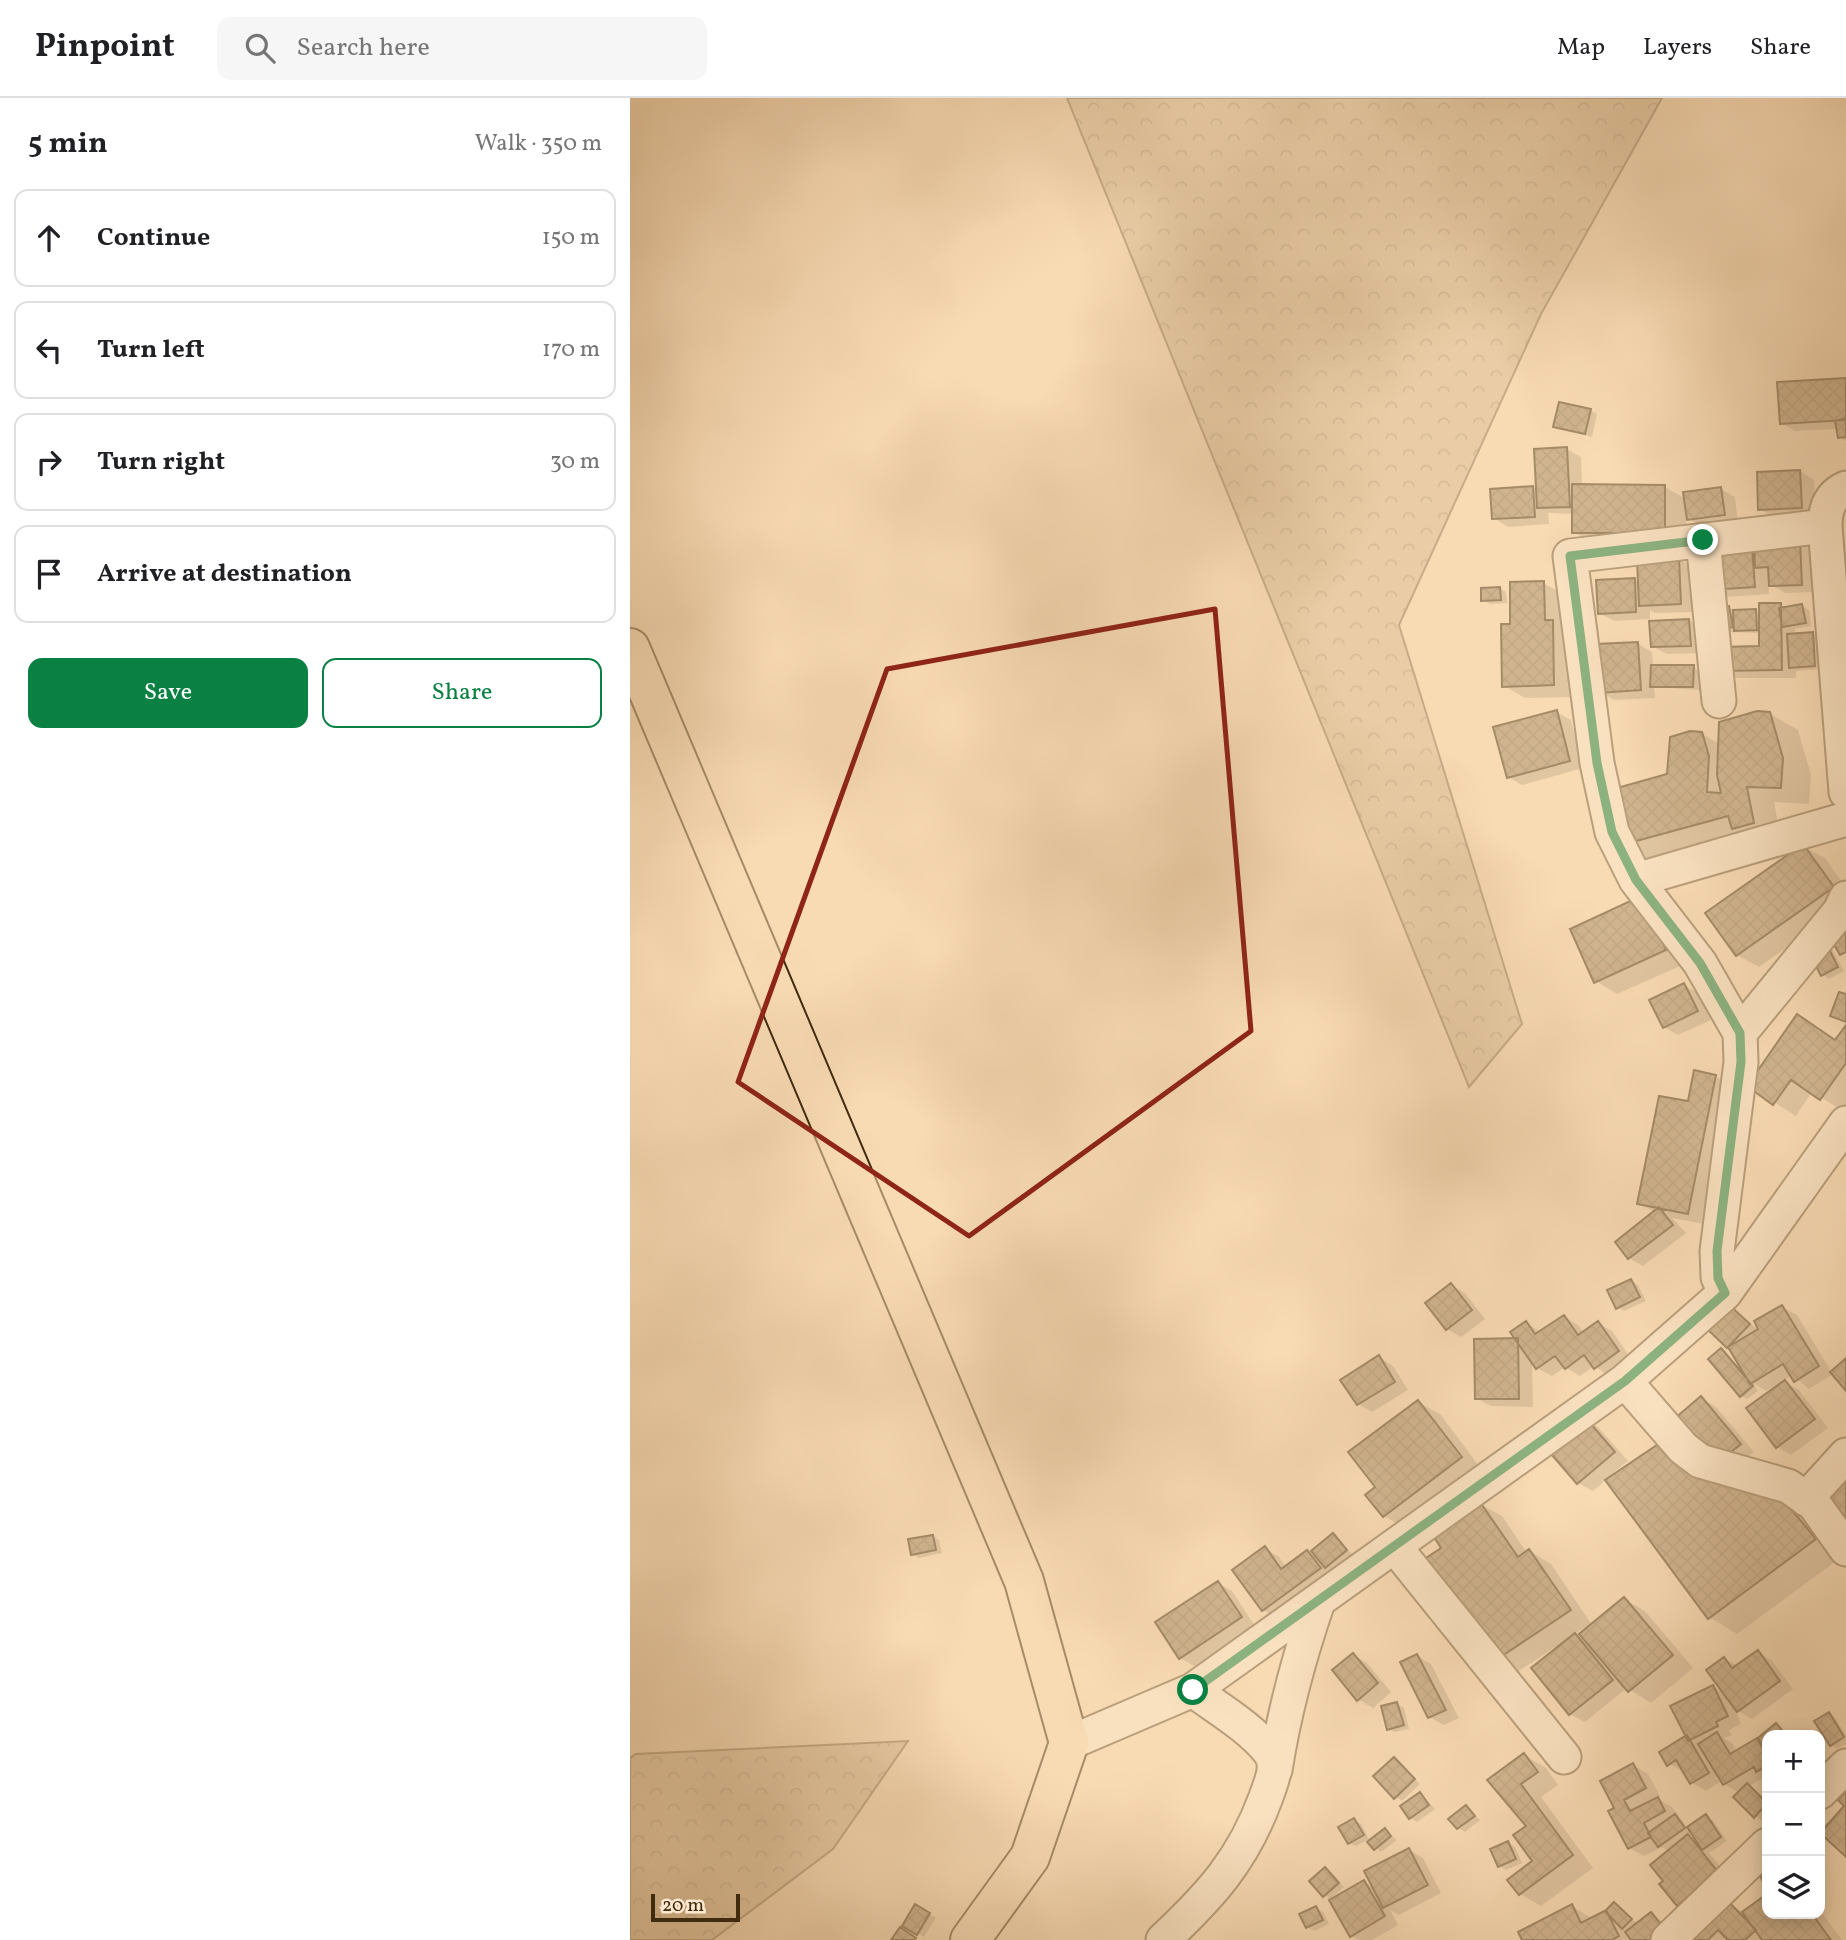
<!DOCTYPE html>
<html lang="en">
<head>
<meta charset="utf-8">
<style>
	:root { --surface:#fff; --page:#f6f6f6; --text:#202124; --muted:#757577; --line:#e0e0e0; --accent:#0b8043 }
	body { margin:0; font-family:Vollkorn,serif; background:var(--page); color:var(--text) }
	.controls { position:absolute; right:21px; bottom:21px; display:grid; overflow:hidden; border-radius:14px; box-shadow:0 4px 18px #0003 }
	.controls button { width:63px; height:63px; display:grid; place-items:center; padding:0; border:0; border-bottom:2px solid var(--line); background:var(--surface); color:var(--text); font:35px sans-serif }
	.scale { position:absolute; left:21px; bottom:18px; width:89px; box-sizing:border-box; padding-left:7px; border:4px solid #402b0f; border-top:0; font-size:19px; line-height:24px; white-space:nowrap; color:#402b0f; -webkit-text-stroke:5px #fae7ce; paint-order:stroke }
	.stop { position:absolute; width:21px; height:21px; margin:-16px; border:5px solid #0b8043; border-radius:50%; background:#fff }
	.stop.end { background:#0b8043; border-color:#fff; box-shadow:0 2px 7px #0008 }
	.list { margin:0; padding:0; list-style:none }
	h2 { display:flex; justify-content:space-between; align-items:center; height:91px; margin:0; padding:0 28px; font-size:30px }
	h2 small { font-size:23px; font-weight:400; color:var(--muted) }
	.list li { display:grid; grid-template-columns:46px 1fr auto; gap:21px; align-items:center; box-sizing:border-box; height:98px; margin:0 14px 14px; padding:0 14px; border:2px solid var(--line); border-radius:14px }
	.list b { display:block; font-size:26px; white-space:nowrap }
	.list em { font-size:23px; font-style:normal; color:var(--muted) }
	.actions { display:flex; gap:14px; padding:21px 28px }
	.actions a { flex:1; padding:16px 0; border:2px solid var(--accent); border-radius:14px; text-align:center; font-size:24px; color:var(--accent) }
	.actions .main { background:var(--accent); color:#fff }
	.icon { flex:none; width:38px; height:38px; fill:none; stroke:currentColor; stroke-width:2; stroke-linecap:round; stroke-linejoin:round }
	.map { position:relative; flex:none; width:1216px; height:1842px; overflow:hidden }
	header { display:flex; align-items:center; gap:42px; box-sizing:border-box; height:98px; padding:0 35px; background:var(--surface); border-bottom:2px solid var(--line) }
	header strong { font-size:33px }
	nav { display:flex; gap:38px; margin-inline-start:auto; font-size:24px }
	.search { width:490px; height:63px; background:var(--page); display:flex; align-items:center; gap:18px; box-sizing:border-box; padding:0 24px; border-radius:14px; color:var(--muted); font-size:26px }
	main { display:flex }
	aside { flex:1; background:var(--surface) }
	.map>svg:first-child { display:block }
	.forest { fill:url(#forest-crowns); stroke:#8c7453; stroke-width:2 }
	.shadow { fill:#0003; fill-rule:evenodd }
	.building { fill:url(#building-cross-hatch); stroke:#402b0f; stroke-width:2 }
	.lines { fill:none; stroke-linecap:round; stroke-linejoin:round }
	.minor-casing { stroke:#6e5738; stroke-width:37 }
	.primary-casing { stroke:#402b0f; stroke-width:42 }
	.minor { stroke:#fae7ce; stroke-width:33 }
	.primary { stroke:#f8dab3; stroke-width:38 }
	.route { stroke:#0b8043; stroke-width:9 }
	.marked { fill:none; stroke:#8f2418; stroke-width:5; stroke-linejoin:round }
</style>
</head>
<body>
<header>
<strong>Pinpoint</strong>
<div class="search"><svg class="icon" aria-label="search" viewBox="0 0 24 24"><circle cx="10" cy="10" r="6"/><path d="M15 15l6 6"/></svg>Search here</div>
<nav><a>Map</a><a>Layers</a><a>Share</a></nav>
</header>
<main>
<aside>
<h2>5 min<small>Walk · 350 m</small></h2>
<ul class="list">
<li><svg class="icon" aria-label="ahead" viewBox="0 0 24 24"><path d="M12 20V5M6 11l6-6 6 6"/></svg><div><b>Continue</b></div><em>150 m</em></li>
<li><svg class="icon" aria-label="left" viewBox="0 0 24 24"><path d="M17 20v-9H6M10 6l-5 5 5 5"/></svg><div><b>Turn left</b></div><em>170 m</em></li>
<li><svg class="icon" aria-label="right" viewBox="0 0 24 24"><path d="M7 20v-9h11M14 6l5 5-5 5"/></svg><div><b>Turn right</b></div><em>30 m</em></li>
<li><svg class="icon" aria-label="arrive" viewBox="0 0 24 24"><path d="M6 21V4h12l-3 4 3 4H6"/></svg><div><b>Arrive at destination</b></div></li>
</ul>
<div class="actions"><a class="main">Save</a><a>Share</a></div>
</aside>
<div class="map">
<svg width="1216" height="1842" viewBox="0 0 1216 1842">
	<defs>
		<pattern id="forest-crowns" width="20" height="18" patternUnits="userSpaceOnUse" patternTransform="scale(1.75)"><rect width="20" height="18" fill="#d9bc97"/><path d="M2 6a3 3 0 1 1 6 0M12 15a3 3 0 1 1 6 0" fill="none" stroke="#b1997a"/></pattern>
		<pattern id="building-cross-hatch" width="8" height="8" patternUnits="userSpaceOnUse" patternTransform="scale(1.75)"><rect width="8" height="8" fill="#a08664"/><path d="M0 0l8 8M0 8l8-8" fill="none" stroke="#846e51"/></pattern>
	</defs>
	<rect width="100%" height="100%" fill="#f8dab3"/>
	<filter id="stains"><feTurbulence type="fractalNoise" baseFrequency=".00286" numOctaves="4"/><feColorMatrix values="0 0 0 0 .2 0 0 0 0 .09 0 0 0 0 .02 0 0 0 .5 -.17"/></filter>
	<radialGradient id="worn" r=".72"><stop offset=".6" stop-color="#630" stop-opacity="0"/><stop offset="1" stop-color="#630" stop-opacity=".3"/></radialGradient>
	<!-- forest -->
	<path class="forest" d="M437,0h595l-121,216 -142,311 123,399 -53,63z
		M278,1643l-75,108 -121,91h-82v-182l6,-4z"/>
	<!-- shadow -->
	<path class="shadow" d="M1216,283v60l-7,-4 -1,-8 -43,2 -14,-8z
		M960,312l7,4 -5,23 -37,-10z
		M937,351l14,8 1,29 83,1 21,12 35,-10 14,8 3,26 -35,4 -17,-10v27h-91l-21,-12v-18l-26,-1 1,11 -41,3 -14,-9 39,-30 5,2z
		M1170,373l14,9 2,35 -42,3 -14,-9z
		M1170,444l14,9 2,41 -31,1 -17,-10 1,11 -44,3 -16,-45z
		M1049,461l14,8 2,45 -40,1 -5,-3v9l-36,2 -15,-8 35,-34 6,4z
		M913,485l22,12 10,102 -50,1 -21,-12 8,-61z
		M870,491l6,3 1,11 -17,1 -7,-4z
		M1151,507l6,3 15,-2 7,4 2,16 -16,3v6l18,-1 6,4 2,31 -25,2v7h-59l-14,-8 38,-22v-15l-35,-1 3,-24 7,3h19l6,3z
		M1059,522l14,9 1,24 -37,1 -15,-8z
		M1008,546l14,8 1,15h40l7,4v19l-46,-3 1,11 -41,2 -14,-8z
		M926,614l15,8 12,48 -61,17 -14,-8z
		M1140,616l28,16 13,45 -2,29 -35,-2 7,37 -133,22 -29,-16 83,-111 18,10z
		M1173,748l22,12 21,30v18l-87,61 -22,-12z
		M1011,800l46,65 -70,31 -21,-13z
		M1196,847l6,4 12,22 -15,8 -6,-4z
		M1054,887l14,8 13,27 -33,15 -14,-8z
		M1168,918l39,25 9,-13v78l-3,5 -31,-19 -16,24 -47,-30z
		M1086,979l21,12 -28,136 -37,-7 14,15 -43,33 -14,-8 27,-45 -17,-10 50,-99z
		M1001,1183l7,4 8,16 -22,10 -7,-4z
		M821,1187l14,8 20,26 -24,18 -14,-8z
		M1097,1207l33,26 22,-24 15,8 35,58 14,-13v28l-13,-14 -24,15 -17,-14 -9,6 16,9 29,38 -37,27 -14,-8 3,-62 -1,-2 -13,8 -13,-8 5,8 -11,8 -6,-3 -20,-46 23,21 -14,-25 -23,-19z
		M934,1219l14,8 6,8 14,-10 14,8 20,29 -23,16 -15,-10 -14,10 -15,-9 -13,9 -15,-8 -5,-8 1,47 -42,-1 -15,-8 50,-75 15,9z
		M749,1259l14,9 15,24 -36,22 -14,-8z
		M1071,1300l15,9 38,45 -25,21z
		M788,1304l22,12 42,56 -77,58 -21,-12 -7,-29z
		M954,1320l14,9 30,34 -16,13 2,2 43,-29 148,63 38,46 -106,78 -28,-17 -103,-137 -13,11 -15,-8 -29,-35z
		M850,1406l22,12 25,37 2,-2 22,13 41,61 32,-26 21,12 48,57 -42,35 -24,-15 -42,34 -15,-8 -37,-46 24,-18 -2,-3 -39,26 -21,-12 -52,-113zM957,1528l2,2 -2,14 -13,-8z
		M703,1437l19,19 -75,64 -14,-8 2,-62 14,9 7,10 21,-15 12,6z
		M303,1438l6,4 3,13 -23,5 -7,-4z
		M588,1485l14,8 23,35 -61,40 -14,-8z
		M1128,1554l14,9 21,28 -41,30 -18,-11 7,16 -12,6 3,5 -8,3 8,5 5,9 20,-12 9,5 -6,-7 16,-13 12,10h-21v41l-18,10 18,16v13l-5,6 -27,-24 4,-4 -18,-11v-5h-6l5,5 -14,9 -14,-8 -7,-12 -17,-7 19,-27 26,-50 14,8 -3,-36 14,7z
		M723,1557l14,8 24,29 -18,16 -15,-9z
		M787,1558l14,8 28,54 -15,7 -15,-8z
		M767,1606l7,4 5,21 -14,3 -7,-3z
		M1199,1616l6,4 11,17v9l-9,5 -6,-4z
		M894,1657l22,13 12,17 -17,12 52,71 -52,38 -21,-12 15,-33 -6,-34 -40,-46z
		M764,1661l26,25 -18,17 -6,-4z
		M1003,1667l15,9 12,22 -4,2 16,9 16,21 18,-12 7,4 14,21 -18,12 23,28 -40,32 -14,-8 -12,-24 3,-30 -7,-4 -18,9 -15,-8 -13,-40zM1062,1733l7,11 -13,-7z
		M790,1696l15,15 -18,13 -6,-4z
		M836,1709l14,13 -15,12 -7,-4z
		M724,1722l7,4 9,17 15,-11 12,10 -16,12 -14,-12 -11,6 -7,-3z
		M878,1745l7,4 7,16 -16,7 -7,-4z
		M779,1752l14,8 18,35 -42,22 -9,-5 8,15 -26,15h-13l-8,-4 13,-54 11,6z
		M695,1771l19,18 -14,12 -6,-4z
		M1137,1798v18h53v-4l22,30h-147l26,-43 22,16z
		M984,1806l24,20 13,-10 21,21 -7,5h-141l48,-34 21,13z
		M286,1808l20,12 -12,19 -20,-12z
		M686,1810l7,4 6,12 -15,7 -7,-4z"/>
	<!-- building -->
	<path class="building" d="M1216,280v42l-66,4 -3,-42z
		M929,304l32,7 -6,25 -32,-7z
		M1216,320v19l-8,1 -3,-17z
		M937,349l3,60 -33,1 -3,-59z
		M1170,372l2,38 -44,2 -1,-38z
		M942,386l93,1v48h-93z
		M903,388l2,31 -43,2 -2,-30z
		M1091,389l4,28 -38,5 -4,-28z
		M1170,443l2,44 -33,1 -1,-19 -13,1 -1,-25z
		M1122,449l3,40 -46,3 -2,-40z
		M1049,459l2,47 -42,2 -2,-47z
		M1005,480l1,34 -38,2 -2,-34z
		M914,483l1,39h8l1,65 -52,2 -1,-63h9v-42z
		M870,489l1,13 -20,1v-13z
		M1129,505h22l1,67 -61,1v-24l38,-1z
		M1172,506l4,19 -24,4 -3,-19z
		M1099,508l4,21 -15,3 -3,-22z
		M1126,511l1,21 -23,1 -1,-21z
		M1059,521l2,27 -40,1 -2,-26z
		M1183,534l2,34 -26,2 -2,-34z
		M1008,544l3,48 -43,3 -2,-49z
		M1021,567h43l-1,22h-43z
		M927,612l13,51 -63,17 -14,-51z
		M1127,613l13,1 13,46 -2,30 -34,-1 7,36 -22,6 -4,-13 -110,30 -15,-54 64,-18 3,-37 20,-6 12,1 7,24 -2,36 14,1 -4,-18 2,-53z
		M1173,746l31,43 -98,69 -31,-43z
		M1011,798l25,54 -72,33 -24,-54z
		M1216,826v28l-6,3 -12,-21z
		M1196,845l12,24 -17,9 -12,-24z
		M1054,885l14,28 -35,17 -14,-28z
		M1209,894l7,2v28l-16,-6z
		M1167,916l38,26 11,-15v38l-26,37 -29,-20 -18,25 -26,-19z
		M1064,972l22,5 -28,139 -51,-10 22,-108 29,5z
		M1029,1109l14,18 -45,34 -13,-17z
		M1001,1181l9,18 -24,12 -9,-19z
		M821,1185l21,27 -26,20 -21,-27z
		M1097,1205l23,21 -23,24 -22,-21z
		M1152,1207l37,61 -25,16 -11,-18 -33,20 -22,-37 30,-18 -4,-8z
		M934,1217l14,20 20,-14 21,30 -25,18 -10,-14 -19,14 -10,-13 -19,13 -26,-37 16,-11 9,13z
		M888,1240l1,61h-44l-1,-60z
		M1091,1250l32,38 -13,11 -32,-38z
		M749,1257l16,27 -38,23 -17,-25z
		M1216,1260v33l-16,-19z
		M1155,1282l30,39 -39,29 -30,-40z
		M1071,1298l40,48 -28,22 -39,-47z
		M788,1302l44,57 -79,60 -18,-22 10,-8 -27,-35z
		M954,1318l31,36 -38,32 -31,-36z
		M1027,1347l38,21 82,26 39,47 -108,80 -103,-139z
		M1216,1374v51l-2,1 -21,-40z
		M850,1404l38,55 11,-8 42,61 -78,52 -70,-102 18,-12 -9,-14z
		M703,1435l14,17 -22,18 -14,-17z
		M303,1437l3,15 -25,5 -3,-16z
		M635,1448l16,23 26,-19 14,18 -59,43 -30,-41z
		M588,1483l24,36 -63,42 -24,-37z
		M994,1499l49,58 -45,37 -49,-58z
		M945,1535l38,47 -44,35 -38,-47z
		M1128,1552l22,31 -43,31 -31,-42 18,-13 8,11z
		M723,1555l25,30 -21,18 -25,-31z
		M787,1556l29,56 -18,8 -28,-56z
		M1083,1587l15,31 -12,6 2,4 -30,15 -18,-35z
		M767,1604l7,23 -17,5 -6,-24z
		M1199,1614l15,25 -14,9 -16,-25z
		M1146,1625l10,12h-19v15l-9,-12z
		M1087,1634l13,22 27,-16 10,17v11l-11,6 -2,-5 -31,18 -25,-41z
		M1057,1637l22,38 -19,11 -14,-24 -9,6 -8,-14z
		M894,1655l14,19 -17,12 52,71 -54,40 -12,-15 25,-19 -19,-26 13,-9 -39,-46z
		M764,1659l21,22 -21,20 -21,-23z
		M1003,1665l13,25 -22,12 6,11 28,-14 7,14 -21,12 7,14 -23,12 -20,-38 6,-3 -14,-27z
		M1117,1685l20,20 -13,15 -21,-21z
		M1216,1693v66l-26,-24 24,-27 -6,-6z
		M790,1694l9,13 -20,14 -9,-13z
		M836,1707l9,11 -18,13 -9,-10z
		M1045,1716l10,14 -27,19 -10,-14z
		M1076,1716l15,23 -19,13 -15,-23z
		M724,1720l10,17 -16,9 -10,-17z
		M755,1730l6,8 -17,14 -7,-8z
		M1058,1736l30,38 -41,34 -18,-22 4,-3 -13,-16z
		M878,1743l8,18 -18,8 -8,-18z
		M779,1750l19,37 -45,23 -19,-37z
		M1137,1754v28l-4,2 -10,-22z
		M695,1769l14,16 -16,14 -14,-16z
		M734,1782l21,36 -35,21 -21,-37z
		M1091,1796l35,36 -11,10h-17l-10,-10 -10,10h-16l-8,-9z
		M1137,1796v20h45l19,26h-69l-20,-28z
		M984,1804l18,17 -10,10 -17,-18z
		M285,1806l15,9 -13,22 -15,-9z
		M942,1806l9,19 25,-13 13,26 -7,4h-90l-4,-8z
		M686,1808l7,14 -17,8 -7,-14z
		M1021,1814l15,18 -12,10h-23l-6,-8z
		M270,1829l16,11 -2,2h-23z"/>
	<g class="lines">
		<!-- minor casing -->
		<g class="minor-casing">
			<path id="minor" d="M1216,390c-16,7 -21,21 -21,38l21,266
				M1073,442l16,161
				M1006,782l210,-61
				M1110,935l100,-122 6,-13
				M1095,1195l-7,-16 -1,-26 24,-189 -1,-29 -40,-70 -64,-83 -24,-48 -15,-69 -27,-207 255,-30
				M995,1283l58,67 17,13 88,25 26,18 32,45
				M1176,1401l40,-44
				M765,1449l169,210
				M439,1645l124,-53 432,-309 100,-88 121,-170
				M645,1672c9,-57 24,-113 43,-168
				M1190,1694l26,-26
				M533,1842c48,-45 80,-80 103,-143 5,-15 14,-32 3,-46 -19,-24 -52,-43 -76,-61
				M1038,1842l99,-95"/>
		</g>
		<!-- primary casing -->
		<g class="primary-casing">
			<path id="primary" d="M0,550l394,933 45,162 -39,114 -60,83"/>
		</g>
		<!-- minor -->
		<use href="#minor" class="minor"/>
		<!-- primary -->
		<use href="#primary" class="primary"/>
	</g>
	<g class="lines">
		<!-- route -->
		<path class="route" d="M563,1592l432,-309 100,-88 -7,-15 -1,-27 24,-189 -1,-29 -40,-70 -64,-83 -24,-48 -15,-69 -27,-207 133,-16"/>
	</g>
	<!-- marked area -->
	<path d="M0 0H1216V1842H0ZM585,511l36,422 -282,205 -231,-154 149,-413z" fill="#f8dab3" fill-opacity=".55" fill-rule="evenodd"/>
	<path class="marked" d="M585,511l36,422 -282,205 -231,-154 149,-413z"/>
	<rect width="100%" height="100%" filter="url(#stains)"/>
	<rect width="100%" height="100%" fill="url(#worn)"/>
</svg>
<div class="controls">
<button>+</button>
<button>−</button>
<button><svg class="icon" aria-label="layers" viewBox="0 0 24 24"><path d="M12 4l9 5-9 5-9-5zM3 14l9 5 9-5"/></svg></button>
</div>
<div class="scale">20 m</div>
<div class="stop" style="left:563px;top:1592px"></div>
<div class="stop end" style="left:1073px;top:442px"></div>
</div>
</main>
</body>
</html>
